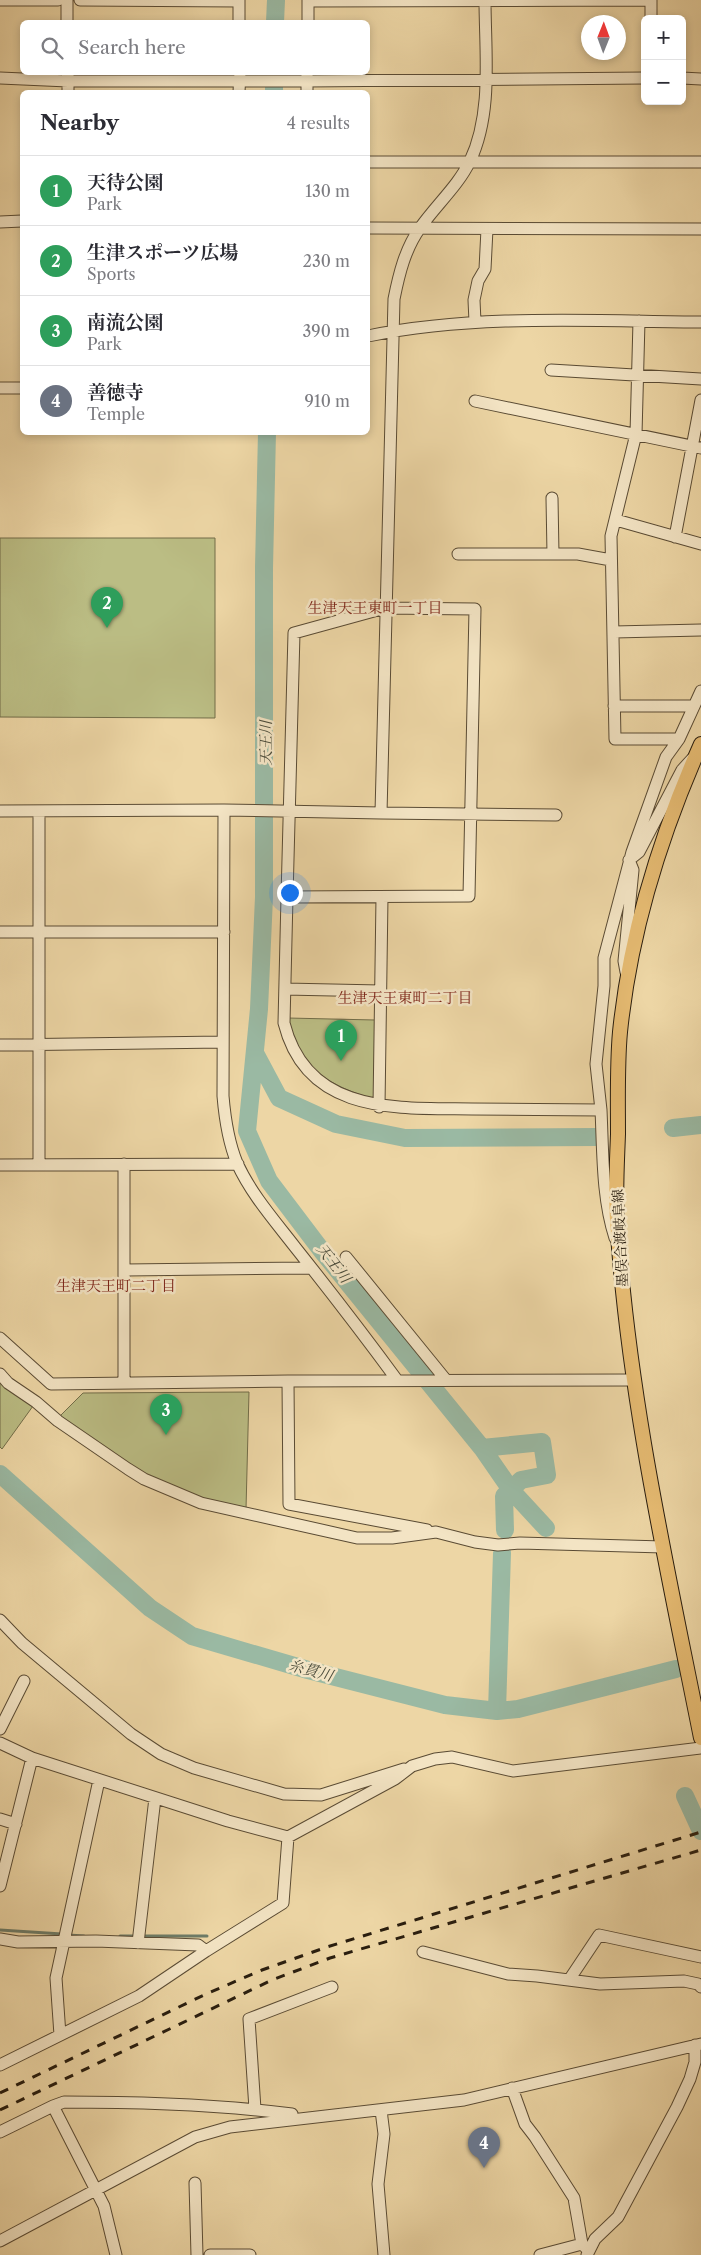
<!DOCTYPE html>
<html lang="en">
<head>
<meta charset="utf-8">
<style>
	:root { --surface:#fff; --page:#f2f2f3; --text:#2b2b33; --muted:#7c7c81; --line:#e1e1e2; --accent:#db2777 }
	body { margin:0; font-family:"Libre Caslon Text","Noto Serif JP",serif; background:var(--page); color:var(--text) }
	.controls { position:absolute; right:15px; top:15px; display:grid; overflow:hidden; border-radius:8px; box-shadow:0 2px 8px #0003 }
	.controls button { width:45px; height:45px; display:grid; place-items:center; padding:0; border:0; border-bottom:1px solid var(--line); background:var(--surface); color:var(--text); font:25px sans-serif }
	.compass { position:absolute; left:581px; top:15px; width:45px; height:45px; border-radius:50%; background:var(--surface); box-shadow:0 2px 8px #0003; rotate:1deg }
	.you { position:absolute; left:289px; top:892px; width:18px; height:18px; margin:-12px; border:4px solid #fff; border-radius:50%; background:#1a73e8; box-shadow:0 0 0 8px #1a73e833 }
	.badge { display:grid; place-items:center; width:32px; height:32px; border-radius:50%; background:var(--accent); color:#fff; font-size:16px; font-weight:700 }
	.pin { position:absolute; translate:-50% -41px; filter:drop-shadow(0 1px 2px #0008) }
	.pin::after { content:''; position:absolute; top:26px; width:18px; height:15px; background:inherit; clip-path:polygon(0 0,100% 0,50% 100%) }
	.list { margin:0; padding:0; list-style:none }
	h2 { display:flex; justify-content:space-between; align-items:center; height:65px; margin:0; padding:0 20px; font-size:21px }
	h2 small { font-size:16px; font-weight:400; color:var(--muted) }
	.list li { display:grid; grid-template-columns:32px 1fr auto; gap:15px; align-items:center; box-sizing:border-box; height:70px; padding:0 20px; border-top:1px solid var(--line) }
	.list b { display:block; font-size:19px; white-space:nowrap }
	.list p { margin:0; font-size:16px; white-space:nowrap; color:var(--muted) }
	.list em { font-size:16px; font-style:normal; color:var(--muted) }
	.icon { flex:none; width:28px; height:28px; fill:none; stroke:currentColor; stroke-width:2; stroke-linecap:round; stroke-linejoin:round }
	.map { position:relative; flex:none; width:701px; height:2255px; overflow:hidden }
	.search { position:absolute; background:var(--surface); box-shadow:0 2px 8px #0003; left:20px; top:20px; width:350px; height:55px; display:flex; align-items:center; gap:12px; box-sizing:border-box; padding:0 18px; border-radius:8px; color:var(--muted); font-size:19px }
	.panel { position:absolute; background:var(--surface); box-shadow:0 2px 8px #0003; left:20px; top:90px; width:350px; height:345px; border-radius:8px }
	.map>svg:first-child { display:block }
	.green { fill:#bbbd84; stroke:#726d49 }
	.lines { fill:none; stroke-linecap:round; stroke-linejoin:round }
	.stream { stroke:#6d7b67; stroke-width:3 }
	.river { stroke:#9ab9a3; stroke-width:18 }
	.minor-casing { stroke:#5a4b34; stroke-width:13 }
	.major-casing { stroke:#291d0e; stroke-width:16 }
	.minor { stroke:#f3e4c4; stroke-width:11 }
	.major { stroke:#e6bb72; stroke-width:14 }
	.rail { stroke:#291d0e; stroke-width:3; stroke-dasharray:9 9; stroke-linecap:butt }
	.labels { text-anchor:middle; dominant-baseline:central; stroke-width:5; stroke-linejoin:round; paint-order:stroke }
	.street-label { font-size:14px; fill:#291d0e; stroke:#f3e4c4 }
	.neighbourhood-label { font-size:15px; fill:#7a1f14; stroke:#f3e4c4 }
	.water-label { font-size:15px; font-style:italic; fill:#4b4c3b; stroke:#f3e4c4 }
</style>
</head>
<body>
<div class="map">
<svg width="701" height="2255" viewBox="0 0 701 2255">
	<rect width="100%" height="100%" fill="#edd6a5"/>
	<filter id="stains"><feTurbulence type="fractalNoise" baseFrequency=".004" numOctaves="4"/><feColorMatrix values="0 0 0 0 .2 0 0 0 0 .09 0 0 0 0 .02 0 0 0 .5 -.17"/></filter>
	<radialGradient id="worn" r=".72"><stop offset=".6" stop-color="#630" stop-opacity="0"/><stop offset="1" stop-color="#630" stop-opacity=".3"/></radialGradient>
	<!-- green -->
	<path class="green" d="M0,538h215v180l-215,-1z
		M288,1018l87,2 -1,79c-45,-13 -76,-31 -86,-81z
		M0,1378l33,28 -31,43 -2,-2z
		M249,1392l-3,117 -31,-5 -67,-27 -89,-60 24,-24z"/>
	<g class="lines">
		<!-- stream -->
		<path class="stream" d="M0,1930l62,4
			M68,1935l16,1
			M120,1936h87"/>
		<!-- river -->
		<path class="river" d="M275,22l1,-22
			M274,92v-20
			M267,432l-3,136v329l-5,112 -12,122 22,50 53,70 160,197 29,42 35,38
			M255,1053l24,45 57,26 69,14 192,-1
			M673,1128l28,-3
			M482,1448l60,-6 5,33 -26,5 -17,16 1,34
			M0,1474l150,134 42,28 116,34 137,35 52,6 21,-2 158,-40
			M497,1711l5,-158
			M685,1796l16,35"/>
		<!-- minor casing -->
		<g class="minor-casing">
			<path id="minor" d="M0,0h58
				M67,0v22
				M80,0l159,1
				M239,0v22
				M308,1l339,-1
				M651,19v-19
				M308,22v-22
				M68,72v20
				M0,78l68,3h239l338,-3
				M682,78l19,1
				M239,92l1,-20
				M307,92v-20
				M368,162h333
				M0,222l22,-1
				M368,228l333,1
				M475,322l-1,-22 4,-19 7,-12 2,-40
				M368,336c109,-22 222,-15 333,-14
				M551,370l150,9
				M0,388h22
				M475,401l226,47
				M552,498l1,56
				M616,520l85,24
				M675,537l26,-137
				M458,554h120l33,6
				M614,632l87,-2
				M614,706h80
				M679,739l22,-48
				M224,810l-1,286c2,24 5,45 14,67 14,31 38,58 58,84 35,44 69,88 102,133
				M0,811l224,-1 157,3 13,-514c5,-25 11,-50 26,-71 16,-23 38,-42 50,-67 23,-48 15,-109 15,-161
				M39,811v353
				M381,813l175,2
				M287,897l182,-1 6,-287 -90,-1 -91,25 -7,264 -3,126c23,92 113,85 188,86 43,0 86,1 129,1 2,43 1,88 14,128
				M0,932h224
				M626,972l-2,-11 9,-91 -4,-10 10,-8 43,-82 10,-11
				M285,989l95,2
				M0,1045l222,-3
				M379,1107l3,-210
				M601,1110l-5,-46 8,-78v-28l28,-106 34,-95 13,-18h-64l-4,-203 25,-102 3,-113
				M124,1164v219
				M0,1165l238,-1
				M346,1257l100,123
				M125,1270l186,-2
				M0,1338l51,46 237,-3 346,-1
				M0,1374l8,9 28,19 22,19 70,48 16,10 57,24 156,35h35l44,-6 39,10 23,3 22,-2 143,4
				M288,1381l1,123 138,26
				M0,1620l22,23 109,91 30,20 33,14 90,26 37,1 83,-26
				M0,1729l24,-48
				M0,1743l32,15 196,63 60,16 107,-58 17,-13 23,-7 17,-2 61,14 188,-23
				M0,1819l16,5
				M0,1886l32,-128
				M0,1939l18,3 78,-1 102,4 8,6
				M138,1943l17,-145
				M423,1952l85,22 29,2 63,8 84,-3 14,3 3,3
				M569,1980l30,-45 102,22
				M60,2035l-4,-57 43,-198
				M0,2065l139,-69 67,-45 77,-48 5,-66
				M512,2088l13,36 10,13 39,61 8,46 6,6
				M53,2106l11,-4c77,0 152,2 228,12
				M255,2109l-6,-90 83,-32
				M381,2110l3,24 -6,50 6,71
				M0,2132l53,-26 51,100 12,49
				M195,2183l2,72
				M0,2241l195,-104 35,-10 234,-27 237,-56
				M210,2255h40
				M540,2255l42,-11
				M587,2255l8,-16 23,-22 59,-110 13,-28 5,-17v-17"/>
		</g>
		<!-- major casing -->
		<g class="major-casing">
			<path id="major" d="M701,744c-40,90 -71,190 -81,288 -3,33 -2,68 -2,102 -1,29 -3,58 -1,86 11,175 50,347 84,518"/>
		</g>
		<!-- minor -->
		<use href="#minor" class="minor"/>
		<!-- major -->
		<use href="#major" class="major"/>
		<!-- rail -->
		<path class="rail" d="M0,2093l206,-99 56,-24 65,-23 374,-115
			M0,2110l272,-130 58,-22 371,-108"/>
	</g>
	<g class="labels">
		<!-- street labels -->
		<g class="street-label">
			<text transform="translate(620 1238) rotate(-93)">墨俣合渡岐阜線</text>
		</g>
		<!-- neighbourhood labels -->
		<g class="neighbourhood-label">
			<text x="375" y="607">生津天王東町一丁目</text>
			<text x="405" y="997">生津天王東町二丁目</text>
			<text x="116" y="1285">生津天王町二丁目</text>
		</g>
		<!-- water labels -->
		<g class="water-label">
			<text transform="translate(265 743) rotate(-90)">天王川</text>
			<text transform="translate(334 1263) rotate(52)">天王川</text>
			<text transform="translate(311 1670) rotate(15)">糸貫川</text>
		</g>
	</g>
	<rect width="100%" height="100%" filter="url(#stains)"/>
	<rect width="100%" height="100%" fill="url(#worn)"/>
</svg>
<div class="controls">
<button>+</button>
<button>−</button>
</div>
<svg class="compass" viewBox="-18 -18 36 36"><path d="M0-13l5 13h-10z" fill="#e53935"/><path d="M0 13l5-13h-10z" fill="#7c7c81"/></svg>
<div class="you"></div>
<div class="pin badge" style="left:341px;top:1061px;background:#2e9e5b">1</div>
<div class="pin badge" style="left:107px;top:628px;background:#2e9e5b">2</div>
<div class="pin badge" style="left:166px;top:1435px;background:#2e9e5b">3</div>
<div class="pin badge" style="left:484px;top:2168px;background:#6b7280">4</div>
<div class="search"><svg class="icon" aria-label="search" viewBox="0 0 24 24"><circle cx="10" cy="10" r="6"/><path d="M15 15l6 6"/></svg>Search here</div>
<section class="panel">
<h2>Nearby<small>4 results</small></h2>
<ul class="list">
<li><span class="badge" style="background:#2e9e5b">1</span><div><b>天待公園</b><p>Park</p></div><em>130 m</em></li>
<li><span class="badge" style="background:#2e9e5b">2</span><div><b>生津スポーツ広場</b><p>Sports</p></div><em>230 m</em></li>
<li><span class="badge" style="background:#2e9e5b">3</span><div><b>南流公園</b><p>Park</p></div><em>390 m</em></li>
<li><span class="badge" style="background:#6b7280">4</span><div><b>善徳寺</b><p>Temple</p></div><em>910 m</em></li>
</ul>
</section>
</div>
</body>
</html>
